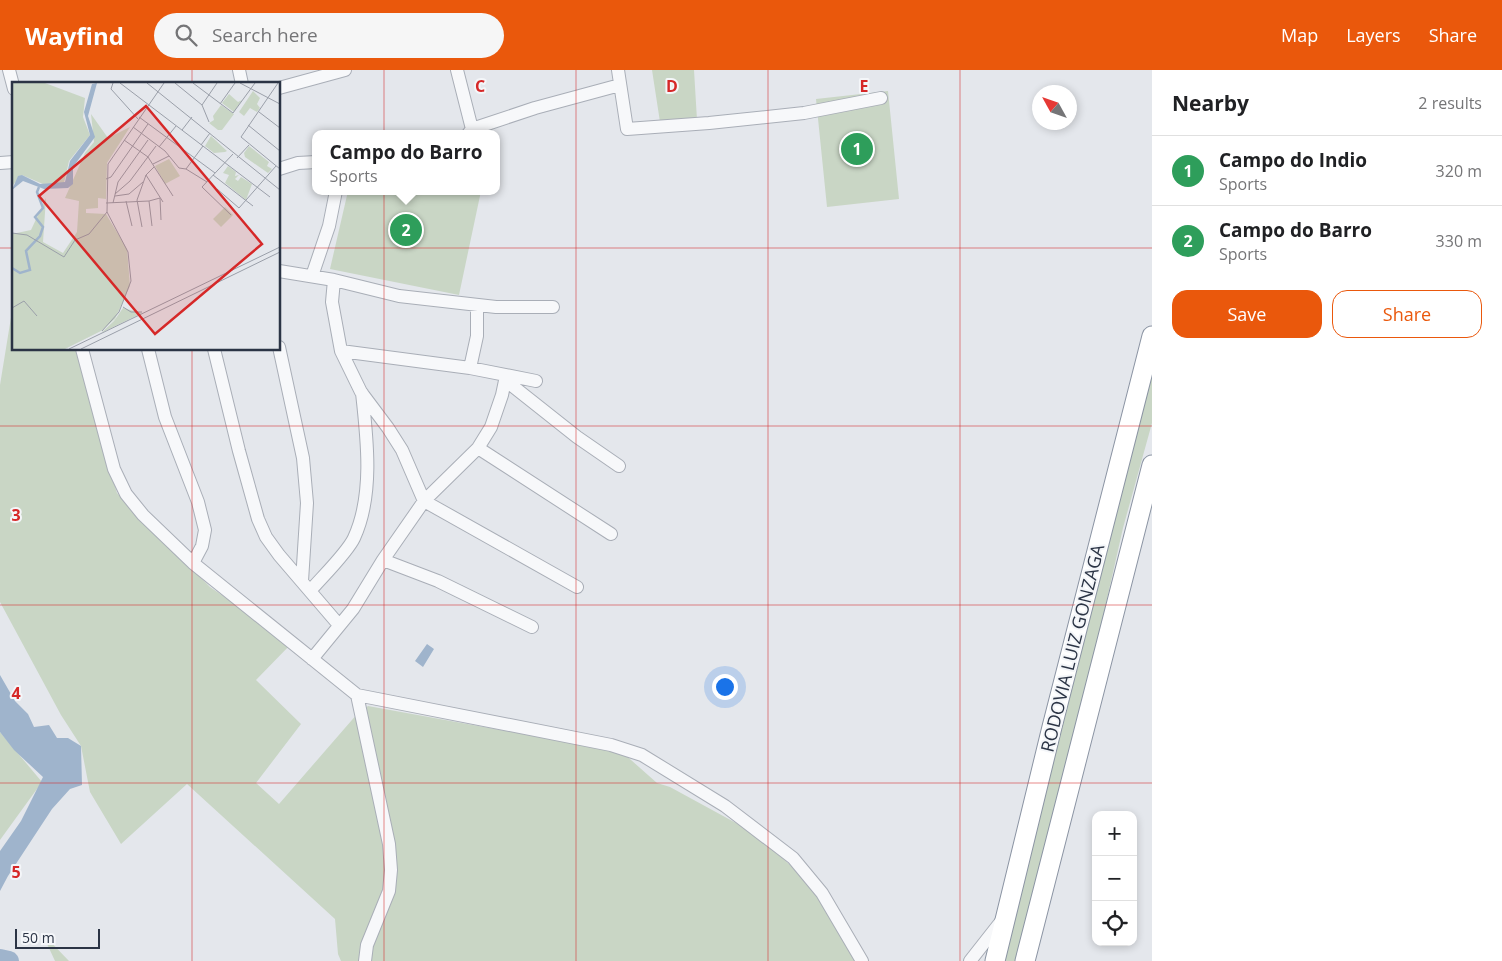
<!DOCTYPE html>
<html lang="en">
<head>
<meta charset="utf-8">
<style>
	:root { --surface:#fff; --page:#f6f6f6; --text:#202124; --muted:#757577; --line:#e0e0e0; --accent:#ea580c }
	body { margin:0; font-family:"Open Sans",sans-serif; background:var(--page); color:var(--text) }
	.controls { position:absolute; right:15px; bottom:15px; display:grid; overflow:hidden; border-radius:10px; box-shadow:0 2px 8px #0003 }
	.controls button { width:45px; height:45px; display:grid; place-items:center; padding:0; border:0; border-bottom:1px solid var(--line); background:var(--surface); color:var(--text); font:25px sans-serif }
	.compass { position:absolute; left:1032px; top:15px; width:45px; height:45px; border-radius:50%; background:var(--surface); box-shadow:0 2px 8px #0003; rotate:310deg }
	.scale { position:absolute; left:15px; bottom:12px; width:85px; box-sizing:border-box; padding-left:5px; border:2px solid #2b3445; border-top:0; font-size:14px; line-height:18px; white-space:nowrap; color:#2b3445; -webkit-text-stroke:4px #f4f6f9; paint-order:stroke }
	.you { position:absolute; left:724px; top:616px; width:18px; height:18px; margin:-12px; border:4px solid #fff; border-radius:50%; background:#1a73e8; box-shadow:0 0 0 8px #1a73e833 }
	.badge { display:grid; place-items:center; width:32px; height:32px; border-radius:50%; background:var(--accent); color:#fff; font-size:16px; font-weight:700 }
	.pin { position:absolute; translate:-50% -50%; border:2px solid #fff; box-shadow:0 1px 5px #0006 }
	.popup { position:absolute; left:312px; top:60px; width:188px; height:65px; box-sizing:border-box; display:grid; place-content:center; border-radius:10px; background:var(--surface); filter:drop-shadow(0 1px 4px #0005); font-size:16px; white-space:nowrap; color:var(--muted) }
	.popup b { font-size:19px; color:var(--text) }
	.popup::after { content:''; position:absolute; left:50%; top:100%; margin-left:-10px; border:10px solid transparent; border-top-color:var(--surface) }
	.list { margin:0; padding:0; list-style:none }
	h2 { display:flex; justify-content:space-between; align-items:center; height:65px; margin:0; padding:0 20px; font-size:21px }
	h2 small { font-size:16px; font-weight:400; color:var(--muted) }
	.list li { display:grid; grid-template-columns:32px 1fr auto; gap:15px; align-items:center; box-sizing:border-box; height:70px; padding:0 20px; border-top:1px solid var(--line) }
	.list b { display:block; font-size:19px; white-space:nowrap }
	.list p { margin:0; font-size:16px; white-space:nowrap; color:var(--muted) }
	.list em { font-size:16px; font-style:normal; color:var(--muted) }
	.actions { display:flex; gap:10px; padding:15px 20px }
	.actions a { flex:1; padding:11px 0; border:1px solid var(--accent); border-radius:15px; text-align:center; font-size:18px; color:var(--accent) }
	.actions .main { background:var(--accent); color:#fff }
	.icon { flex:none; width:28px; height:28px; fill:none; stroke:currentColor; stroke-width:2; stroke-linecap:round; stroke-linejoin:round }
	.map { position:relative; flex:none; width:1152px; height:891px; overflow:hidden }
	header { display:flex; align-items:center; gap:30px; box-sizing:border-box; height:70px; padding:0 25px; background:var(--accent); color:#fff }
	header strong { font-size:24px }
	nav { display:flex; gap:28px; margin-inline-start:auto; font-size:18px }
	.search { width:350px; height:45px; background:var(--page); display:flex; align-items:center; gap:12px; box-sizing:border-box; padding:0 18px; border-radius:28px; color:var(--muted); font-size:19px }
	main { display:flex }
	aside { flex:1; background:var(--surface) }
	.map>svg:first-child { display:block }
	.green { fill:#c9d6c5 }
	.water { fill:#9fb4cc }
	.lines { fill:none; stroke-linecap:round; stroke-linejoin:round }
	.river { stroke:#9fb4cc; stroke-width:20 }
	.minor-casing { stroke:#a9aeb7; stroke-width:14 }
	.highway-casing { stroke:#8b94a3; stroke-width:21 }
	.minor { stroke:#f7f8fa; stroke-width:12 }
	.highway { stroke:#fff; stroke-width:19 }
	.grid { fill:none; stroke:#d62828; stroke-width:1; stroke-opacity:0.55 }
	.labels { text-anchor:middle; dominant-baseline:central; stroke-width:4; stroke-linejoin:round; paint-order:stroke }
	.street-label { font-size:18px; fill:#2b3445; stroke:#f4f6f9 }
	.inset-river { fill:none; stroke:#9fb4cc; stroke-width:2.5 }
	.inset-road { fill:none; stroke:#9a9fa9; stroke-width:1 }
	.view { fill:#d62828; fill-opacity:0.15; stroke:#d62828; stroke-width:2.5 }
	.inset-edge { fill:none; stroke:#2b3445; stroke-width:2.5 }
	.grid-label { font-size:16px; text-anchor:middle; font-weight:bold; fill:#d62828; stroke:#f4f6f9; stroke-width:4; stroke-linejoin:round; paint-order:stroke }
</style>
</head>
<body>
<header>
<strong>Wayfind</strong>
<div class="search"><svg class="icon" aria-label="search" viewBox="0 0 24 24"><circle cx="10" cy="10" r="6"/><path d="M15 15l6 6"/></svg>Search here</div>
<nav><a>Map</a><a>Layers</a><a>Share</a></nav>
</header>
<main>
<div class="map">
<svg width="1152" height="891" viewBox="0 0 1152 891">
	<rect width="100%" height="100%" fill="#e4e7ec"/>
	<!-- green -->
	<path class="green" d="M652,0h42l3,50 -37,2z
		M888,21l11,108 -72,8 -11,-108z
		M348,121h133l-22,104 -129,-26z
		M14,229v50h61l42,144 93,94 82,56 -36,37 45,44 -45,59 23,21 79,-91 10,-7 254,46 35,31 13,4 88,48 53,50 45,76h-515l-3,-7 -3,-35 -148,-135 -66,60 -31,-52 -9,-46 -20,-31 -61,-113v-217z
		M1152,297v56l-29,105 -30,133 -75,300h-18z
		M0,662l42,50 -42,58z
		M42,863l27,28h-14z"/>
	<!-- water -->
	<path class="water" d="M427,574l7,5 -11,18 -8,-6z
		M0,605l15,26 13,13 6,13 15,-2 8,13h11l13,8 1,39 -12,4 -18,20 -44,67 -8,15v-40l21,-30 22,-44 -29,-27 -14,-18z"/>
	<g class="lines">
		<!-- river -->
		<path class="river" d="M0,889l9,2"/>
		<!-- minor casing -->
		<g class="minor-casing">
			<path id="minor" d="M9,0l5,19
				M239,0l3,14
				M457,0l15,59
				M618,0l9,59 82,-6 95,-10 77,-15
				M279,18l66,-18
				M468,64l4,-5 63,-21 85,-23
				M0,93l14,-1
				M279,99l19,-6 18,-1
				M279,201l55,9 65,16 97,11h57
				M312,206l17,-50 7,-35
				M334,210l-2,22 9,49 20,41 27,36 14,22 22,51 153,86
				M279,277l24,111 4,45 -5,78
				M82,279l32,120 12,25 17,21 50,48 164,132 254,50 31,10 83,51 68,52 29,35 40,68
				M148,279l17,68 33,85 7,28 -3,16 -9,17
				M214,279l25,102 19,68 8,18 13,18 60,70
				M341,281l129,17 66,13
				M470,298l7,-32v-31
				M505,310l72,57 42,29
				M478,378l133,86
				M383,490l55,21 94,46
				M310,521c12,-14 37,-38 44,-53 20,-43 13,-100 8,-145
				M312,589l41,-50 30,-49 41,-59 54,-53 13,-21 11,-32 4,-19
				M357,625l32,149 2,26 -2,21 -22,54 -2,16
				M970,891l33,-42"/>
		</g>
		<!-- highway casing -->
		<g class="highway-casing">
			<path id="highway" d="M995,891l57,-234 100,-391
				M1025,891l127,-496"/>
		</g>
		<!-- minor -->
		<use href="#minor" class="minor"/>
		<!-- highway -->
		<use href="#highway" class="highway"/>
	</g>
	<!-- grid -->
	<path class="grid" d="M192,0v14M384,0v891M576,0v891M768,0v891M960,0v891M0,178h14M279,178h873M192,279v612M0,356h1152M0,535h1152M0,713h1152"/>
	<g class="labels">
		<!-- street labels -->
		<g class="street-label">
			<text transform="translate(1072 578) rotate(-76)">RODOVIA LUIZ GONZAGA</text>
		</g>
	</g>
	<!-- overview -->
	<g transform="translate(12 12)">
		<rect width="268" height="268" fill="#e4e7ec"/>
		<path d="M0,1h33l40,15 -2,19 7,18 -21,26 -5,22 -21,1 -21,-9 -10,11zM241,9l7,7 -3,6 3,4 -3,4 -7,-4 -6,8 -5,-4zM217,12l9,8 4,-2 -8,12 -12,-9zM209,23l13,9 -12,16h-4l-9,-7 5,-3 -1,-4zM79,32l17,24 22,-11 -23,36 -1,36 -8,-1v10l-12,1v4l20,1 21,35 3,37 -15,33 -14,12 -36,18h-53v-115l19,-4 15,-32 -3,44 20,11 14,-21 2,-31 -14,-3 20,-45 9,-11zM199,54l16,15 -2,1 -11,1 -9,-7zM237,64l20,16 -2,4 5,3 -4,4 -23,-16 -1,-4zM157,77l11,17 -15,8 -10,-18zM216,84l8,6 -1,4 4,-1 -4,4 3,2 3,-4 11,7 -6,16 -21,-17 4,-8 -6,-2zM213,125l8,8 -12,12 -8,-8zM111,226l19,5 -41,20 13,-12z" fill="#c9d6c5"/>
		<path d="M85,1l-9,33 7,21 -22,30v17l-5,4 -24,1 -21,-8 -11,9 6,-14 4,-1 18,9 25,-2 5,-21 20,-26 -6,-23 8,-28z" fill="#9fb4cc"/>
		<path class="inset-river" d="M0,186l8,5 10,-3 -4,-19 14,-15 3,-9 -8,-10 8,-9 -6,-16 2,-5"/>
		<path class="inset-road" d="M101,1l-2,6 27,30M108,1l150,114M135,1l133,107M163,1l27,22 7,17M181,1l40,30 22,-30M228,1l40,21M266,1l-37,54 39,32M208,22l15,-21M190,23l15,-22M247,30l21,16M127,35l76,56M236,43l32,26M121,45l32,24 14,17 7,1 21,13M170,48l10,-13M112,58l24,17 25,39M189,63l9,-12M147,65l17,-21M225,76l12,-13M141,82l16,-8M174,87l17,-23M134,93l17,27M201,93l40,31M94,97l5,-2 37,-53M205,107l22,19 37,-42M103,112l15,-13 26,-35M103,114l14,-2 14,-12M148,116l1,22M114,119l6,25M137,119l3,25M94,121l43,-2 11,-3M101,121l5,-21 30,-42M219,133l-29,-28 31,-33M130,145l-5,-27 9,-25 8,-8M0,151l15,2 37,22 11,-17 14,-6 18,-22M111,225l8,5h11M0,226l12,-7 13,15M90,249l17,-19 12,-31 -3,-29 -21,-40 1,-48 56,-81M57,267l211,-102M69,267l199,-97"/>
		<path class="view" d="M134,24l116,138 -107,90 -116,-138z"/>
		<rect width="268" height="268" class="inset-edge"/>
	</g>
	<g class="grid-label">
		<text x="480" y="22">C</text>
		<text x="672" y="22">D</text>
		<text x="864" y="22">E</text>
		<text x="16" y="451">3</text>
		<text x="16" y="629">4</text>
		<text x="16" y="808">5</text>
	</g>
</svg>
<div class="controls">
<button>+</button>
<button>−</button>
<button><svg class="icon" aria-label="locate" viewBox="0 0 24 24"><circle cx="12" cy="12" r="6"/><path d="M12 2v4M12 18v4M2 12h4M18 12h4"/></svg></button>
</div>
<svg class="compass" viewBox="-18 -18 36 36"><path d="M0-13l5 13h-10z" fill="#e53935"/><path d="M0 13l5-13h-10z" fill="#757577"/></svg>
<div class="scale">50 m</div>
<div class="you"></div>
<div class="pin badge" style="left:857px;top:79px;background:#2e9e5b">1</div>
<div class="pin badge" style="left:406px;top:160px;background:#2e9e5b">2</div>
<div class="popup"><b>Campo do Barro</b>Sports</div>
</div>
<aside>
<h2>Nearby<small>2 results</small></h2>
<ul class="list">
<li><span class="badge" style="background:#2e9e5b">1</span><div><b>Campo do Indio</b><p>Sports</p></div><em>320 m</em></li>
<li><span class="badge" style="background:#2e9e5b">2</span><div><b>Campo do Barro</b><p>Sports</p></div><em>330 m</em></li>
</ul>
<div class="actions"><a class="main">Save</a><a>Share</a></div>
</aside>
</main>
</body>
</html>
